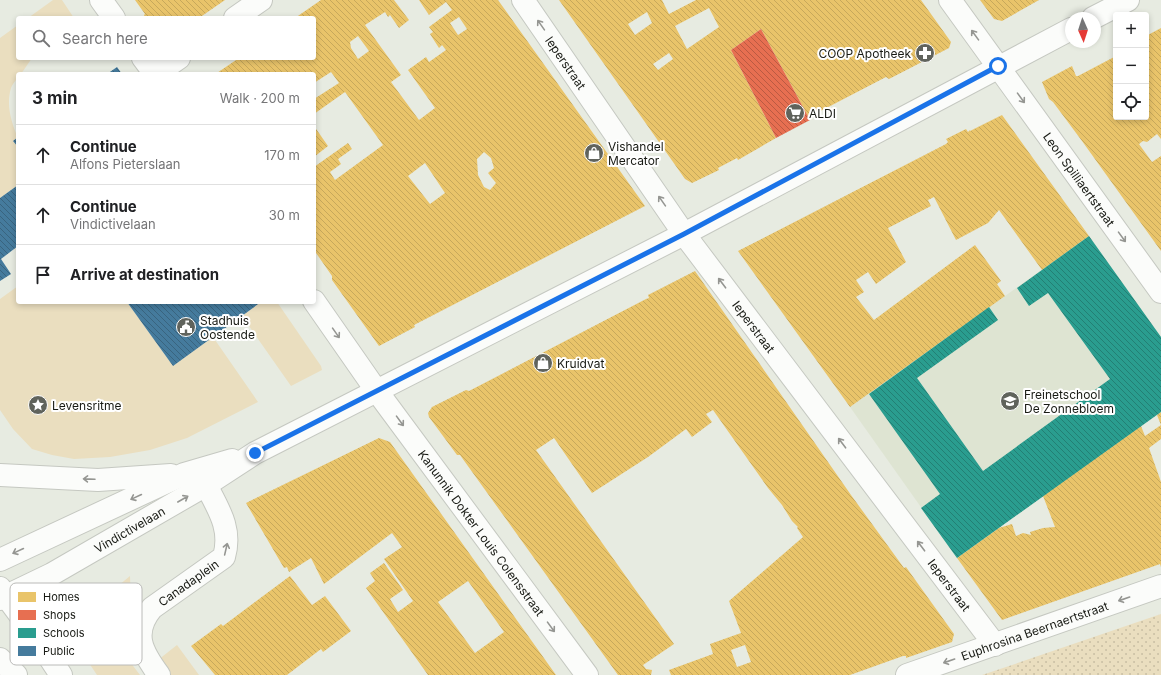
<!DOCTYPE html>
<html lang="en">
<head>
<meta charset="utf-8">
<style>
	:root { --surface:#fff; --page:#f6f6f6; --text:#202124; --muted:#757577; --line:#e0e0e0 }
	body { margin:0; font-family:Inter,sans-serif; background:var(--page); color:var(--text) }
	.controls { position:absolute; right:12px; top:12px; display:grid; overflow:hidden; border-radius:4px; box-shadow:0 2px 6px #0003 }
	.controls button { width:36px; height:36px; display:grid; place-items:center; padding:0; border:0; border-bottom:1px solid var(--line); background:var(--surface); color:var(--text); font:20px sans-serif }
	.compass { position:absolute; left:1065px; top:12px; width:36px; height:36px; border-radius:50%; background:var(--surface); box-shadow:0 2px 6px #0003; rotate:177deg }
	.stop { position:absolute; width:12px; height:12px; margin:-9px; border:3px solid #1a73e8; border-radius:50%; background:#fff }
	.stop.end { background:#1a73e8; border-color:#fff; box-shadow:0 1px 4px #0008 }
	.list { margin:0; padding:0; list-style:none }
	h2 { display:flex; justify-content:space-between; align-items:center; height:52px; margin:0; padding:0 16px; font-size:17px }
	h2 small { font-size:13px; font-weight:400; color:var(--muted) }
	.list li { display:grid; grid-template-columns:26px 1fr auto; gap:12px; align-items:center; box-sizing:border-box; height:60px; padding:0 16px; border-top:1px solid var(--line) }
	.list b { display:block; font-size:15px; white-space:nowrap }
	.list p { margin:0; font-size:13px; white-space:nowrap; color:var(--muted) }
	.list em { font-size:13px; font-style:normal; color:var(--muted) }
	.icon { flex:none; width:22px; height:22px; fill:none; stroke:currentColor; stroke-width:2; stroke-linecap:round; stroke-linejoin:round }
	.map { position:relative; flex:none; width:1161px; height:675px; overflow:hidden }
	.search { position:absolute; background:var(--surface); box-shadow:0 2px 6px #0003; left:16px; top:16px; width:300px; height:44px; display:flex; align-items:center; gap:10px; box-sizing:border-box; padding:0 14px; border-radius:4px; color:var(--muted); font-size:15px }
	.panel { position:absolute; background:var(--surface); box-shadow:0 2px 6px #0003; left:16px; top:72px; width:300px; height:232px; border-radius:4px }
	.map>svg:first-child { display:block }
	.built { fill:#dee4d2 }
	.grass { fill:#eadebf }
	.park { fill:url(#park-dots) }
	.homes { fill:url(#homes-back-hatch); fill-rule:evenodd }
	.shops { fill:url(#shops-back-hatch) }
	.schools { fill:url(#schools-back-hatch) }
	.public { fill:url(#public-back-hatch) }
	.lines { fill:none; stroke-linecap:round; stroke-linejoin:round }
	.minor-casing { stroke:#c5c8c1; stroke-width:24 }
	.tertiary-casing { stroke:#c5c8c1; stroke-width:24 }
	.minor { stroke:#fbfcfa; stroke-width:22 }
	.tertiary { stroke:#fbfcfa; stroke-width:22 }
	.oneway { stroke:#959692 }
	.route { stroke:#1a73e8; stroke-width:5 }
	.labels { text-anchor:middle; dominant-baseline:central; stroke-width:4; stroke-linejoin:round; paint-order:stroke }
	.poi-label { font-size:12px; fill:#181a14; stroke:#fff; text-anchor:start }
	.street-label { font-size:12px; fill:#181a14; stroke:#fff }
	.key { fill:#fff; stroke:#babab8; stroke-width:1 }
	.key-label { font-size:11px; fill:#181a14 }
</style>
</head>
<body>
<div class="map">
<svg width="1161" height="675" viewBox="0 0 1161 675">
	<defs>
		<pattern id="park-dots" width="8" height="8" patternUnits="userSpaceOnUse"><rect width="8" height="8" fill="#eadebf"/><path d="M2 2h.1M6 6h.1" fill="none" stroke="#c8bea3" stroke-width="1.8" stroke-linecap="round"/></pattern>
		<pattern id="homes-back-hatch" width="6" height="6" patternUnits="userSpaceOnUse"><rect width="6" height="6" fill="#e9c46a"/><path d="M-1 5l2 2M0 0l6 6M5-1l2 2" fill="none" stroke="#c7a85b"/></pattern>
		<pattern id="shops-back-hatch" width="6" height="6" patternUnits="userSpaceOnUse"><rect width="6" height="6" fill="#e76f51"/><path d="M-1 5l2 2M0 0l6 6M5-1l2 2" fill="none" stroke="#ba5a42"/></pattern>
		<pattern id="schools-back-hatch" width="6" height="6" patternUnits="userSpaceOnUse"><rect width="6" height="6" fill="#2a9d8f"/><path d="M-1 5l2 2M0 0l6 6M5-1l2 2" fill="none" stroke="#237f74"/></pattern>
		<pattern id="public-back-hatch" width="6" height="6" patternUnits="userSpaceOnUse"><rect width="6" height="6" fill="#457b9d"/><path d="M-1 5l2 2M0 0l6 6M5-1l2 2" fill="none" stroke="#39647f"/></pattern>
	</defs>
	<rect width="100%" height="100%" fill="#e7ebe1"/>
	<!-- built -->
	<path class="built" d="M1089,236l72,101v75l-204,146 -107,-151z"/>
	<!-- grass -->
	<path class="grass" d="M53,0h9l12,18h-46z
		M18,25v33h14l-11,16h-3c0,6 -5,8 -7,14 -5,17 0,34 7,50l-5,3 5,6v38l-18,13v-160z
		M18,286v16h109l46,64 40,-29 45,65 -71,36 -37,12 -40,7 -36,2 -22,-4 -20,-6 -19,-20 -13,-19v-111z
		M261,302h16l44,64 1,4 -31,16 -49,-70z
		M130,576l1,28 -18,17 -12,-21z
		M70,625l38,8 32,42h-43l-30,-45z
		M177,645l22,30h-29l-12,-15z"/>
	<!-- park -->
	<path class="park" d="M1161,614v61h-179l24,-8z"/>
	<!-- homes -->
	<path class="homes" d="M135,0h90l-26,18h-54l-1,-3 1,-1z
		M321,0h73l15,20 -10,8 -9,-13 -2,2 -3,-5 -20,13 36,50 -10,7 28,38 16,-12 -27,-38 18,-13 3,5 17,-12 -4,-5 -3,3 -9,-14 3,-2 -4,-5 23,-17 -6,-8 -17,13 -10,-15h79l147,206 -231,119 1,2 -36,19 -47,-66v-4l-18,-26v-83l34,-24 4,6 -14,10 3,5 -11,8 5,8 48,-35 -38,-53 -31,22v-15l25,-16 -8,-11 -17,11v-9h-101l3,-2 1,1 22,-15h75v-40h-19zM459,17l8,12 -9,6 -8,-12zM358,36l11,15 -11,8 -7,-11 -1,-6zM484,152l7,6 3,10 -6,5 8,10 -6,7 -6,-3 -6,-12 -1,-16zM425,163l20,30 -15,11 -22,-28z
		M559,0h103l7,14 27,-14h225l30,42 -2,6 -60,31 -3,-2 -75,39 1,3 -2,1 -49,-91 -30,21 45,88 -38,22 -1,-2 -19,10 1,2 -27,13 -7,-4zM709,8l10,19 -32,22 -12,-23zM647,12l5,11 -17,12 -7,-11zM669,53l4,6 -15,11 -5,-6z
		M980,0h59l-37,21 -8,-2z
		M1161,28v111l-4,-5 -10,8 -4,-1 -4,3 13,18 9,-6v95l-79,-110 -29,-39 -4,-3 -7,-17 30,-16 4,10h2l38,-20v61h30v-81z
		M1002,115l87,121 -47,34 -43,-60 -11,13 -32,17 -22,-43 -6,3 3,6 -43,22 18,34 -30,22 -8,-12 -12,8 8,12 -8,5 18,23 101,-75 26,36 -4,3 8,12 -155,111 -112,-156 208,-107 2,-2 -2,-3 20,-10 2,3 2,-2v1z
		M314,126l14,20 -14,11z
		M695,271l156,224 53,73 2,-1 48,67 -2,8 -46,16v-2h-3l-53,19h-179l-2,-5 44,-16 -3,-10 31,-11 -12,-32 74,-64 -6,-9 1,-1 -6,-6 -10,-16 -14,-17 -55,-78 -7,4 6,8 -20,15 -6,-8 -38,28 -56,36 -38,-55 -18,12 138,194 -31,21 3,4 6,1 -1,5h-33l-158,-220h-3l-28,-38 -1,-4 4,-6 34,-17 3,1 177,-92 3,-1 -1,-3zM745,645l6,17 -14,5 -6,-17z
		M1161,412v27l-12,9 12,34v85l-1,-3 -158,56 -45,-62 42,-30 13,-4 4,12 7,-3 8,2 -1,-3 13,-4 12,-1 -12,-31 98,-70 4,10 16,-11 -4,-10z
		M379,438l11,4 166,233h-128l-62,-87 9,-7 -5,-8 14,-10 19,27 -13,9 8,13 15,-11 -29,-42 18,-12 -10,-14 -68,51 -13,-26 -22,14 -2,-5 -3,1 -38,-65zM468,581l36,51 -29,21 -37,-51z
		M290,576l22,29 13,-9 26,35 -28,21 -2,-3 -34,26h-72l-24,-29 30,-22 2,2z"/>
	<!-- shops -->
	<path class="shops" d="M761,29l49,91 -34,18 -45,-88z"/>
	<!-- schools -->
	<path class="schools" d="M1089,236l72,101v75l-204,146 -36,-50 19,-14 -71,-100 120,-87 9,13 -81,58 66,93 127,-92 -62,-86 -19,13 -12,-18z"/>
	<!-- public -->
	<path class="public" d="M117,67l5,7h-15z
		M18,137v10l-5,-6z
		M18,185v61l-17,13 10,15 -11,7v-83z
		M127,302h134l-88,64z"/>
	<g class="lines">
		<!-- minor casing -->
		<g class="minor-casing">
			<g id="minor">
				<path d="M101,0l13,18"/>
				<path id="s1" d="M523,0l161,234 311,411"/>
				<path id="s2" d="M950,0l211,292"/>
				<path d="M235,18l26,-18"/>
				<path d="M143,58l12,16"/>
				<path d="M156,74l23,-16"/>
				<path id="s3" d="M314,301l62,89 211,285"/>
				<path id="s4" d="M159,675c-17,-23 -28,-42 -7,-67l72,-51c8,-28 -5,-47 -18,-72"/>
				<path id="s5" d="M907,675l254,-89"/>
			</g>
		</g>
		<!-- tertiary casing -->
		<g class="tertiary-casing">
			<g id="tertiary">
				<path d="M1093,18l35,-18"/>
				<path d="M0,475l98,5 73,-5"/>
				<path d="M0,560l184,-86 48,-14"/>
				<path d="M0,588l34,46 27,41"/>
				<path id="s6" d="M0,599l52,-25 154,-89 49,-32 429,-219 387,-205"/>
				<path d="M0,659l16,16"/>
			</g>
		</g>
		<!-- minor -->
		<use href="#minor" class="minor"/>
		<!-- tertiary -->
		<use href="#tertiary" class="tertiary"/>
	</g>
	<!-- one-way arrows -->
	<defs><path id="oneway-shaft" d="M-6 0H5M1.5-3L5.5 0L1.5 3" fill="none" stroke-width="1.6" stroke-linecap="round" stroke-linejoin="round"/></defs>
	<g class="oneway">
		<use href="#oneway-shaft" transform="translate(541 25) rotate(-125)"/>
		<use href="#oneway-shaft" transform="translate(975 35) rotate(-126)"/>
		<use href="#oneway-shaft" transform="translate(1021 98) rotate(54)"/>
		<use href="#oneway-shaft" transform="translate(662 201) rotate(-125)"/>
		<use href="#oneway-shaft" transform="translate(1122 237) rotate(54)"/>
		<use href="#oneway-shaft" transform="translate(722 283) rotate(-127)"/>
		<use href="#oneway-shaft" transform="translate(336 333) rotate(55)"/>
		<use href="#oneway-shaft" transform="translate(400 421) rotate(54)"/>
		<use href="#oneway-shaft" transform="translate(842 443) rotate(-127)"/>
		<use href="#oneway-shaft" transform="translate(89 479) rotate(-178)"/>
		<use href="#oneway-shaft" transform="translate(136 497) rotate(155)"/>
		<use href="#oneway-shaft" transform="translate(183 499) rotate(-30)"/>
		<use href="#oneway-shaft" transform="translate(921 546) rotate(-127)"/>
		<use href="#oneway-shaft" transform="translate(226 549) rotate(-77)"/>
		<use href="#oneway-shaft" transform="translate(18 551) rotate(155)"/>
		<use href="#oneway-shaft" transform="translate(1124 599) rotate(161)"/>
		<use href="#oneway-shaft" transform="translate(551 627) rotate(54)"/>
		<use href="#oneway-shaft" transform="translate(949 661) rotate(161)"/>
	</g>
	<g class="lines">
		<!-- route -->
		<path class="route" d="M255,453l429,-219 314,-168"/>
	</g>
	<!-- icons -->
	<defs>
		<g id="pharmacy-disc" transform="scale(1)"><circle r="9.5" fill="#60635c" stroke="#fff"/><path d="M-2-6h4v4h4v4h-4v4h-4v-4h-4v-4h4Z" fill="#fff"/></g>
		<g id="supermarket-disc" transform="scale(1)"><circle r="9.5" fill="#60635c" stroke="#fff"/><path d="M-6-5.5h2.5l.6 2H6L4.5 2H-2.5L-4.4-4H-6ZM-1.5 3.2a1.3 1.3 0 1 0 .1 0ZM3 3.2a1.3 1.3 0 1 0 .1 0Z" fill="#fff"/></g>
		<g id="shop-disc" transform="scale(1)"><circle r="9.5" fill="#60635c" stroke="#fff"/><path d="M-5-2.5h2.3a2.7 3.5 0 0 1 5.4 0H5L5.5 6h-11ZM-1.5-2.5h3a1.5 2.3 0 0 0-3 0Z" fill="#fff"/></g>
		<g id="civic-disc" transform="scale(1)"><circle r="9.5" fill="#60635c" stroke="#fff"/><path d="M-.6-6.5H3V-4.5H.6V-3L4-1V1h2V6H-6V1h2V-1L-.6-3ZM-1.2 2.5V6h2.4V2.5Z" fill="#fff"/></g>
		<g id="school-disc" transform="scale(1)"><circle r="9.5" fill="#60635c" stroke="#fff"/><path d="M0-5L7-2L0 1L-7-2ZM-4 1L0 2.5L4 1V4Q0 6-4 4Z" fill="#fff"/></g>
		<g id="sight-disc" transform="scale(1)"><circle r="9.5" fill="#60635c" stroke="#fff"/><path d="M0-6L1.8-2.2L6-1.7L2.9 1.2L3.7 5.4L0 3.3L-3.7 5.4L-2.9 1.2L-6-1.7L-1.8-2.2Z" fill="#fff"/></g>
	</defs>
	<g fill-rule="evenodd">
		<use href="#pharmacy-disc" x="925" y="53"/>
		<use href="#supermarket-disc" x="795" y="113"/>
		<use href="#shop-disc" x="594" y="153"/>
		<use href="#civic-disc" x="186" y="327"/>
		<use href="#shop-disc" x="543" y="363"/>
		<use href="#school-disc" x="1010" y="401"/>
		<use href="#sight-disc" x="38" y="405"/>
	</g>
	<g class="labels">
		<!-- poi labels -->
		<g class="poi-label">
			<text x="911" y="53" text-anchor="end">COOP Apotheek</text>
			<text x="809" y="113">ALDI</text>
			<text x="608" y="146">Vishandel<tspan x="608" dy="14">Mercator</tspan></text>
			<text x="200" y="320">Stadhuis<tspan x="200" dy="14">Oostende</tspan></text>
			<text x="557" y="363">Kruidvat</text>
			<text x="1024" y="394">Freinetschool<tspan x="1024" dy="14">De Zonnebloem</tspan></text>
			<text x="52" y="405">Levensritme</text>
		</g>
		<!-- street labels -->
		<g class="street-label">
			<text stroke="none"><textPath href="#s1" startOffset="76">Ieperstraat</textPath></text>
			<text stroke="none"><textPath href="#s2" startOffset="221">Leon Spilliaertstraat</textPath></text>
			<text stroke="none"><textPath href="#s1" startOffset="400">Ieperstraat</textPath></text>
			<text stroke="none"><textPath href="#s6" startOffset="147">Vindictivelaan</textPath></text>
			<text stroke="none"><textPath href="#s3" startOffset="286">Kanunnik Dokter Louis Colensstraat</textPath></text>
			<text stroke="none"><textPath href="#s4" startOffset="119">Canadaplein</textPath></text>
			<text stroke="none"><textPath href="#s1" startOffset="724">Ieperstraat</textPath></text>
			<text stroke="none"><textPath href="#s5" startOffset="135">Euphrosina Beernaertstraat</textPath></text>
		</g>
	</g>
	<!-- legend -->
	<rect x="10" y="583" width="132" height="82" rx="6" class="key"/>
	<rect x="18" y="592" width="18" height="10" fill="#e9c46a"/>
	<rect x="18" y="610" width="18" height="10" fill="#e76f51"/>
	<rect x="18" y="628" width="18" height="10" fill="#2a9d8f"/>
	<rect x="18" y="646" width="18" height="10" fill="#457b9d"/>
	<g class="key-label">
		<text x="43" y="601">Homes</text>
		<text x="43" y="619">Shops</text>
		<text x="43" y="637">Schools</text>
		<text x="43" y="655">Public</text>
	</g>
</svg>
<div class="controls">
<button>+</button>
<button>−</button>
<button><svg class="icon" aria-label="locate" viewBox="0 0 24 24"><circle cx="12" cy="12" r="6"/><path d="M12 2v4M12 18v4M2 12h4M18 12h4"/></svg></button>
</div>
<svg class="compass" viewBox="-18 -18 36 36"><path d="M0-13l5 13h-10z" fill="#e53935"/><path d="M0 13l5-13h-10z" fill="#757577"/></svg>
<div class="stop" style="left:998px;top:66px"></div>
<div class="stop end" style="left:255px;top:453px"></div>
<div class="search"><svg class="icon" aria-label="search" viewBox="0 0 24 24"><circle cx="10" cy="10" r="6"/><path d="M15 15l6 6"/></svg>Search here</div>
<section class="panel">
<h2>3 min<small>Walk · 200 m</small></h2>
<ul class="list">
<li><svg class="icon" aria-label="ahead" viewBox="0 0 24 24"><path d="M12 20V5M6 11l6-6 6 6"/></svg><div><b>Continue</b><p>Alfons Pieterslaan</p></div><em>170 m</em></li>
<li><svg class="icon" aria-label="ahead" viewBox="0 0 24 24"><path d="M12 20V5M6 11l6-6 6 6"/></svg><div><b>Continue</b><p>Vindictivelaan</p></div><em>30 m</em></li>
<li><svg class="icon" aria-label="arrive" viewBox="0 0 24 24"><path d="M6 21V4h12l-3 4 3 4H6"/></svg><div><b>Arrive at destination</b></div></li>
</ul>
</section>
</div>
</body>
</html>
